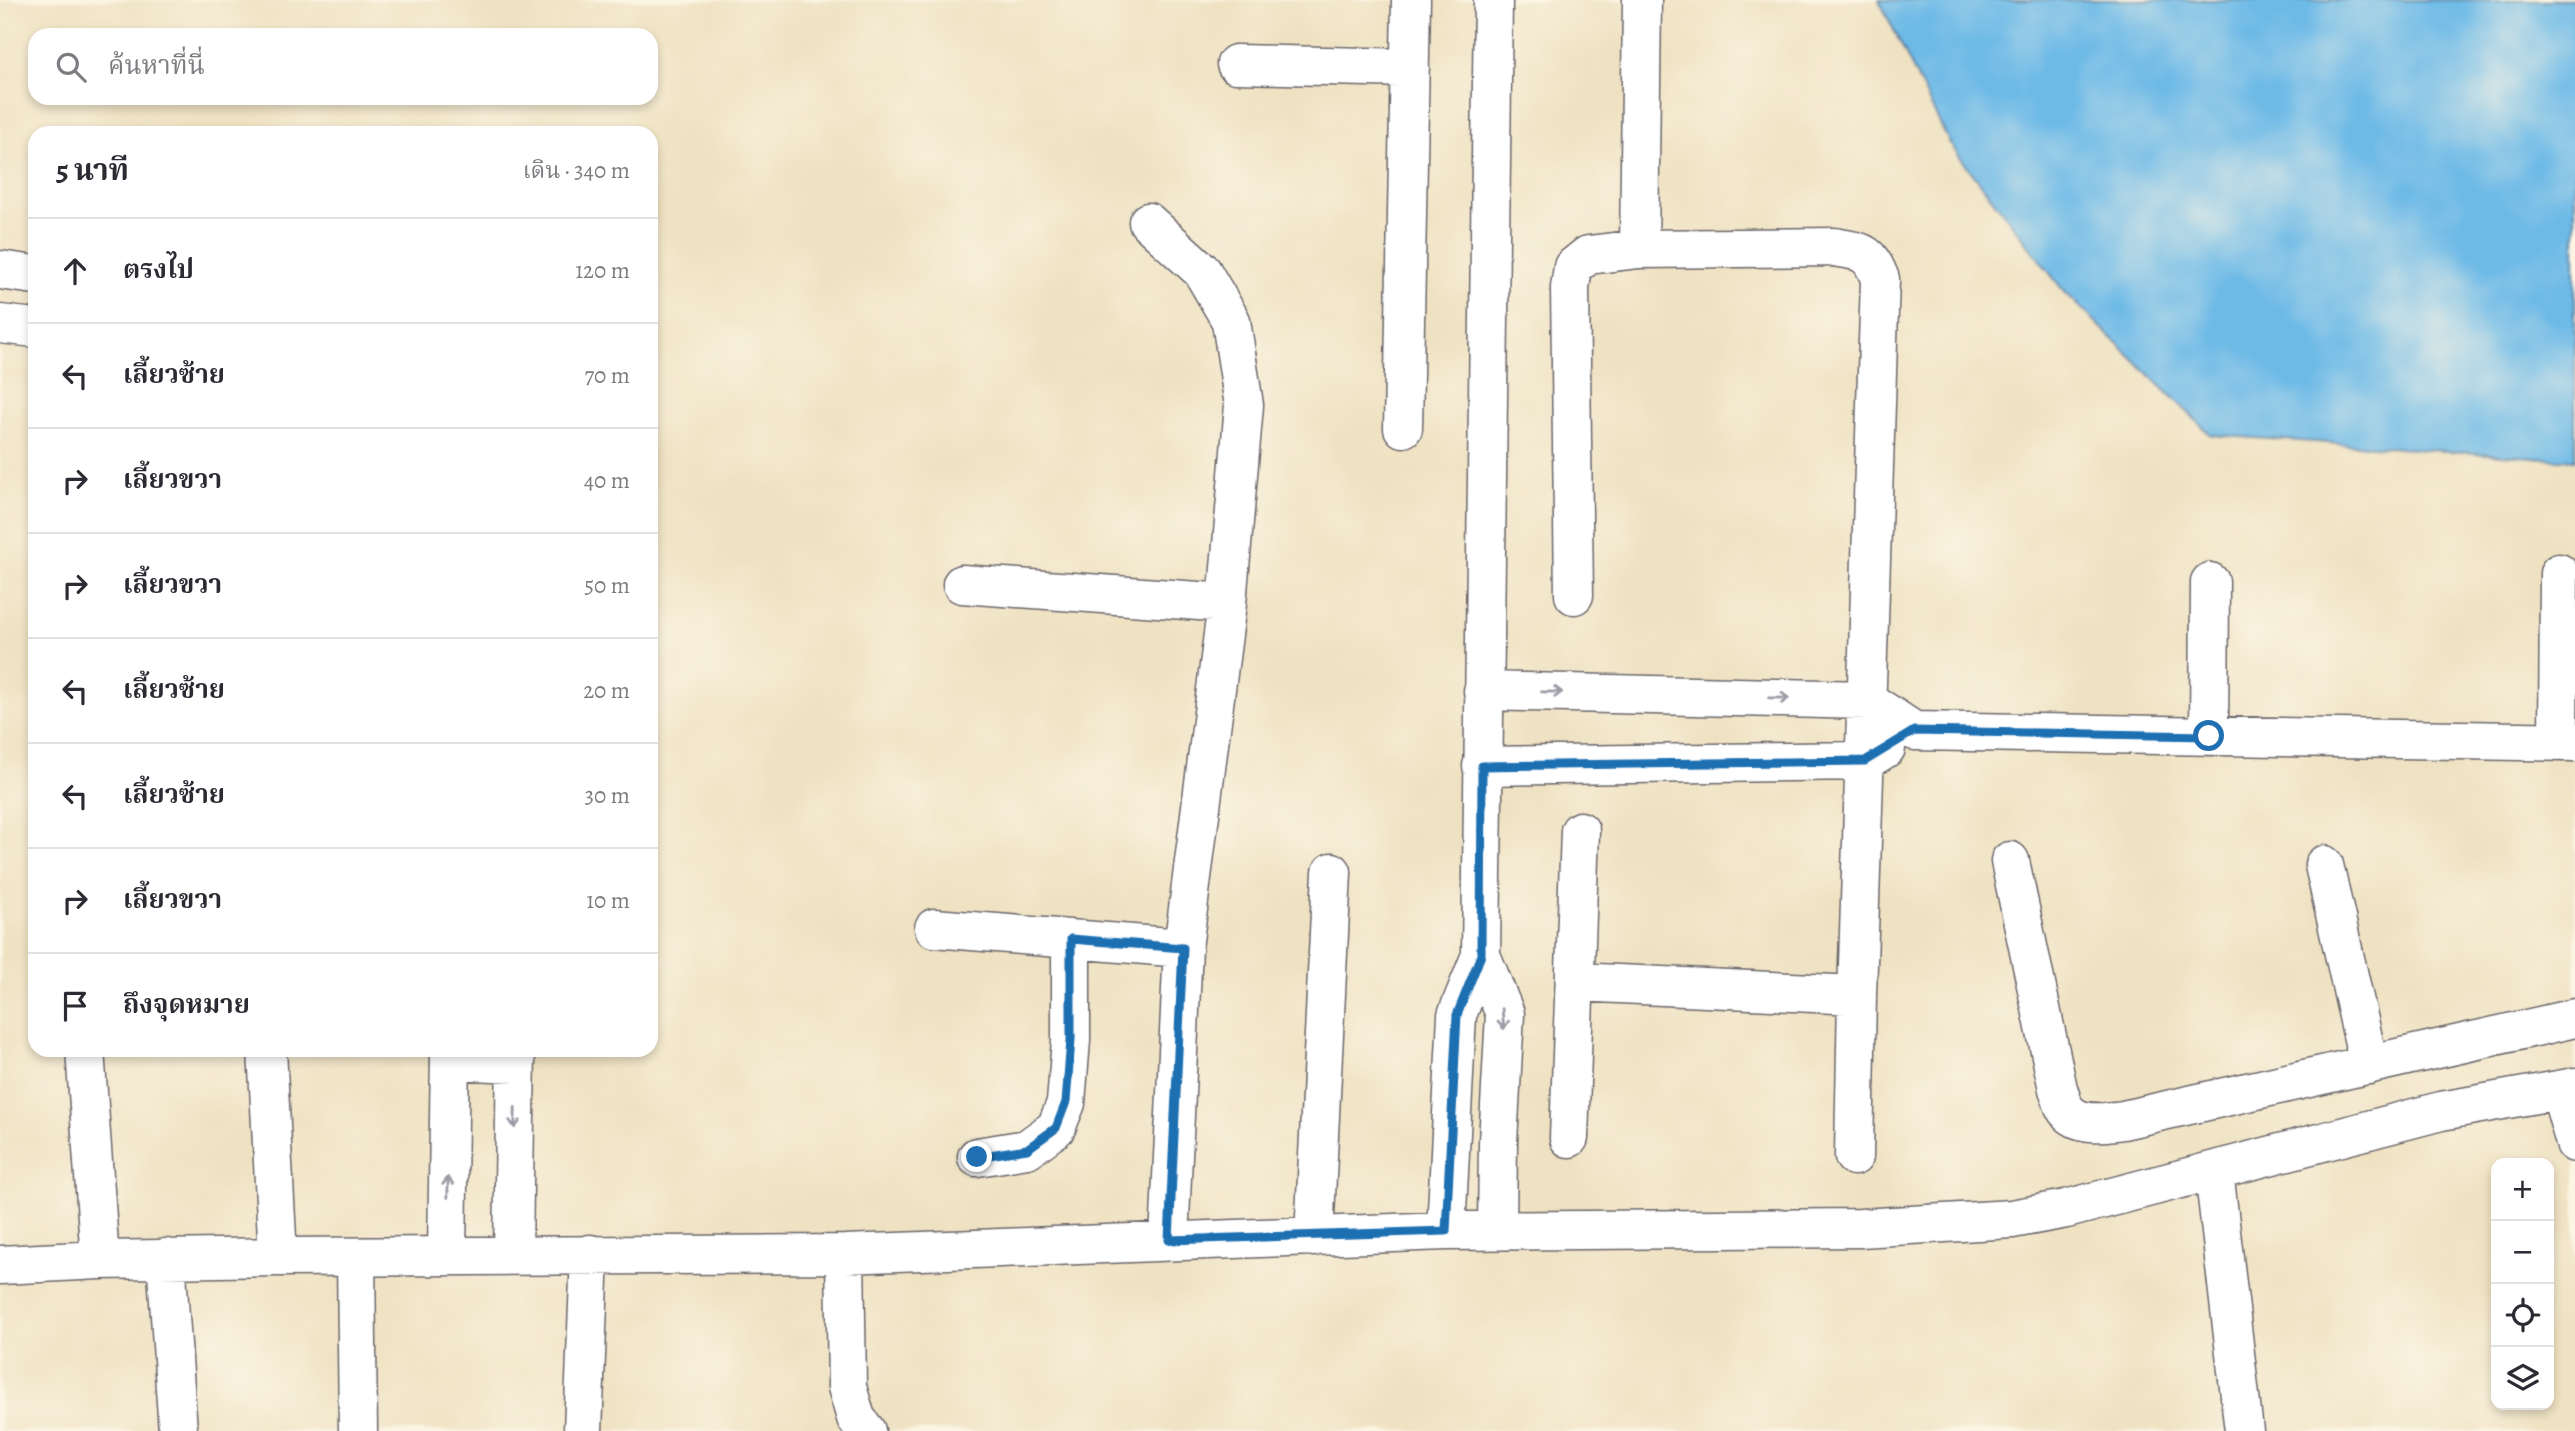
<!DOCTYPE html>
<html lang="th">
<head>
<meta charset="utf-8">
<style>
	:root { --surface:#fff; --page:#f7f7f7; --text:#2b2b33; --muted:#7c7c81; --line:#e1e1e2 }
	body { margin:0; font-family:Alegreya,"Noto Serif Thai",serif; background:var(--page); color:var(--text) }
	.controls { position:absolute; right:21px; bottom:21px; display:grid; overflow:hidden; border-radius:14px; box-shadow:0 4px 10px #0003 }
	.controls button { width:63px; height:63px; display:grid; place-items:center; padding:0; border:0; border-bottom:2px solid var(--line); background:var(--surface); color:var(--text); font:35px sans-serif }
	.stop { position:absolute; width:21px; height:21px; margin:-16px; border:5px solid #1f6fb2; border-radius:50%; background:#fff }
	.stop.end { background:#1f6fb2; border-color:#fff; box-shadow:0 2px 7px #0008 }
	.list { margin:0; padding:0; list-style:none }
	h2 { display:flex; justify-content:space-between; align-items:center; height:91px; margin:0; padding:0 28px; font-size:30px }
	h2 small { font-size:23px; font-weight:400; color:var(--muted) }
	.list li { display:grid; grid-template-columns:46px 1fr auto; gap:21px; align-items:center; box-sizing:border-box; height:105px; padding:0 28px; border-top:2px solid var(--line) }
	.list b { display:block; font-size:26px; white-space:nowrap }
	.list em { font-size:23px; font-style:normal; color:var(--muted) }
	.icon { flex:none; width:38px; height:38px; fill:none; stroke:currentColor; stroke-width:2; stroke-linecap:round; stroke-linejoin:round }
	.map { position:relative; flex:none; width:2575px; height:1431px; overflow:hidden }
	.search { position:absolute; background:var(--surface); box-shadow:0 4px 10px #0003; left:28px; top:28px; width:630px; height:77px; display:flex; align-items:center; gap:18px; box-sizing:border-box; padding:0 24px; border-radius:21px; color:var(--muted); font-size:26px }
	.panel { position:absolute; background:var(--surface); box-shadow:0 4px 10px #0003; left:28px; top:126px; width:630px; height:931px; border-radius:21px }
	.map>svg:first-child { display:block }
	.water { fill:#6dbae7; stroke:#486e91; stroke-width:2 }
	.lines { fill:none; stroke-linecap:round; stroke-linejoin:round }
	.minor-casing { stroke:#6a656a; stroke-width:41 }
	.minor { stroke:#fff; stroke-width:38 }
	.oneway { stroke:#9c9ca7 }
	.route { stroke:#1f6fb2; stroke-width:9 }
</style>
</head>
<body>
<div class="map">
<svg width="2575" height="1431" viewBox="0 0 2575 1431">
	<rect width="100%" height="100%" fill="#fcf5e5"/>
	<filter id="ink" filterUnits="userSpaceOnUse"><feTurbulence type="fractalNoise" baseFrequency=".0143" numOctaves="2"/><feDisplacementMap in="SourceGraphic" scale="14" xChannelSelector="R" yChannelSelector="G"/><feConvolveMatrix kernelMatrix="1 2 1 2 8 2 1 2 1" color-interpolation-filters="sRGB"/></filter>
	<filter id="wash" filterUnits="userSpaceOnUse"><feTurbulence type="fractalNoise" baseFrequency=".00686" numOctaves="4" result="noise"/><feDisplacementMap in="SourceGraphic" scale="28" xChannelSelector="R" yChannelSelector="G"/><feGaussianBlur stdDeviation="1.57" result="paint"/><feColorMatrix in="noise" values="0 0 0 0 0 0 0 0 0 0 0 0 0 0 0 0 0 1.4 0 .05"/><feComposite in="paint" operator="in"/></filter>
	<g filter="url(#wash)">
		<rect width="100%" height="100%" fill="#efe2c2"/>
		<!-- water -->
		<path class="water" d="M1879,0h696v460l-364,-25 -148,-145 -113,-146z"/>
	</g>
	<g filter="url(#ink)">
		<g class="lines">
			<!-- minor casing -->
			<g class="minor-casing">
				<path id="minor" d="M1642,0l-3,249 195,-2c28,5 35,3 46,32l-23,716 -3,161
					M1236,64l174,4
					M1148,222l54,49 29,50 13,84 -17,198 -44,345 -14,292
					M0,270l35,5
					M0,324l35,4
					M1403,428l8,-428
					M962,584l265,19
					M1574,595l-4,-307 3,-21 15,-12 51,-6
					M1483,691l384,9 47,31 661,11
					M2209,736l1,-154
					M2558,742l1,-169
					M1482,766l383,-5 21,-13
					M2010,861l48,228c3,7 4,17 9,22 13,16 39,11 56,9l452,-102
					M2324,865l45,200
					M934,928l249,20
					M1481,955l24,59 -7,128 -1,88
					M1575,982l282,13
					M85,1050l15,210
					M267,1050l11,207
					M450,1060l66,3
					M2560,1090l15,53
					M1569,1138l11,-307
					M977,1157l50,-8 29,-21 10,-25 5,-63v-101
					M2214,1171l30,260
					M1446,1231l11,-216 24,-60 12,-955
					M1314,1237l18,-365
					M845,1254l2,133 9,31 10,13
					M447,1255l3,-205
					M513,1255l3,-205
					M356,1257l2,174
					M166,1258l12,173
					M0,1265l100,-5 178,-3 567,-3 601,-23 414,-3 152,-9 54,-10 375,-98 134,-24
					M583,1431l7,-177"/>
			</g>
			<!-- minor -->
			<use href="#minor" class="minor"/>
		</g>
		<!-- one-way arrows -->
		<defs><path id="oneway-shaft" d="M-6 0H5M1.5-3L5.5 0L1.5 3" fill="none" stroke-width="1.6" stroke-linecap="round" stroke-linejoin="round" transform="scale(1.75)"/></defs>
		<g class="oneway">
			<use href="#oneway-shaft" transform="translate(1552 692) rotate(1)"/>
			<use href="#oneway-shaft" transform="translate(1779 698) rotate(1)"/>
			<use href="#oneway-shaft" transform="translate(1503 1019) rotate(85)"/>
			<use href="#oneway-shaft" transform="translate(515 1118) rotate(91)"/>
			<use href="#oneway-shaft" transform="translate(448 1187) rotate(-89)"/>
		</g>
	</g>
	<g class="lines" filter="url(#ink)">
		<!-- route -->
		<path class="route" d="M977,1157l50,-8 29,-21 10,-26 5,-62v-101l112,9 -14,292 277,-9 11,-216 24,-60 1,-189 383,-5 49,-30 295,5"/>
	</g>
</svg>
<div class="controls">
<button>+</button>
<button>−</button>
<button><svg class="icon" aria-label="locate" viewBox="0 0 24 24"><circle cx="12" cy="12" r="6"/><path d="M12 2v4M12 18v4M2 12h4M18 12h4"/></svg></button>
<button><svg class="icon" aria-label="layers" viewBox="0 0 24 24"><path d="M12 4l9 5-9 5-9-5zM3 14l9 5 9-5"/></svg></button>
</div>
<div class="stop" style="left:2209px;top:736px"></div>
<div class="stop end" style="left:977px;top:1157px"></div>
<div class="search"><svg class="icon" aria-label="search" viewBox="0 0 24 24"><circle cx="10" cy="10" r="6"/><path d="M15 15l6 6"/></svg>ค้นหาที่นี่</div>
<section class="panel">
<h2>5 นาที<small>เดิน · 340 m</small></h2>
<ul class="list">
<li><svg class="icon" aria-label="ahead" viewBox="0 0 24 24"><path d="M12 20V5M6 11l6-6 6 6"/></svg><div><b>ตรงไป</b></div><em>120 m</em></li>
<li><svg class="icon" aria-label="left" viewBox="0 0 24 24"><path d="M17 20v-9H6M10 6l-5 5 5 5"/></svg><div><b>เลี้ยวซ้าย</b></div><em>70 m</em></li>
<li><svg class="icon" aria-label="right" viewBox="0 0 24 24"><path d="M7 20v-9h11M14 6l5 5-5 5"/></svg><div><b>เลี้ยวขวา</b></div><em>40 m</em></li>
<li><svg class="icon" aria-label="right" viewBox="0 0 24 24"><path d="M7 20v-9h11M14 6l5 5-5 5"/></svg><div><b>เลี้ยวขวา</b></div><em>50 m</em></li>
<li><svg class="icon" aria-label="left" viewBox="0 0 24 24"><path d="M17 20v-9H6M10 6l-5 5 5 5"/></svg><div><b>เลี้ยวซ้าย</b></div><em>20 m</em></li>
<li><svg class="icon" aria-label="left" viewBox="0 0 24 24"><path d="M17 20v-9H6M10 6l-5 5 5 5"/></svg><div><b>เลี้ยวซ้าย</b></div><em>30 m</em></li>
<li><svg class="icon" aria-label="right" viewBox="0 0 24 24"><path d="M7 20v-9h11M14 6l5 5-5 5"/></svg><div><b>เลี้ยวขวา</b></div><em>10 m</em></li>
<li><svg class="icon" aria-label="arrive" viewBox="0 0 24 24"><path d="M6 21V4h12l-3 4 3 4H6"/></svg><div><b>ถึงจุดหมาย</b></div></li>
</ul>
</section>
</div>
</body>
</html>
